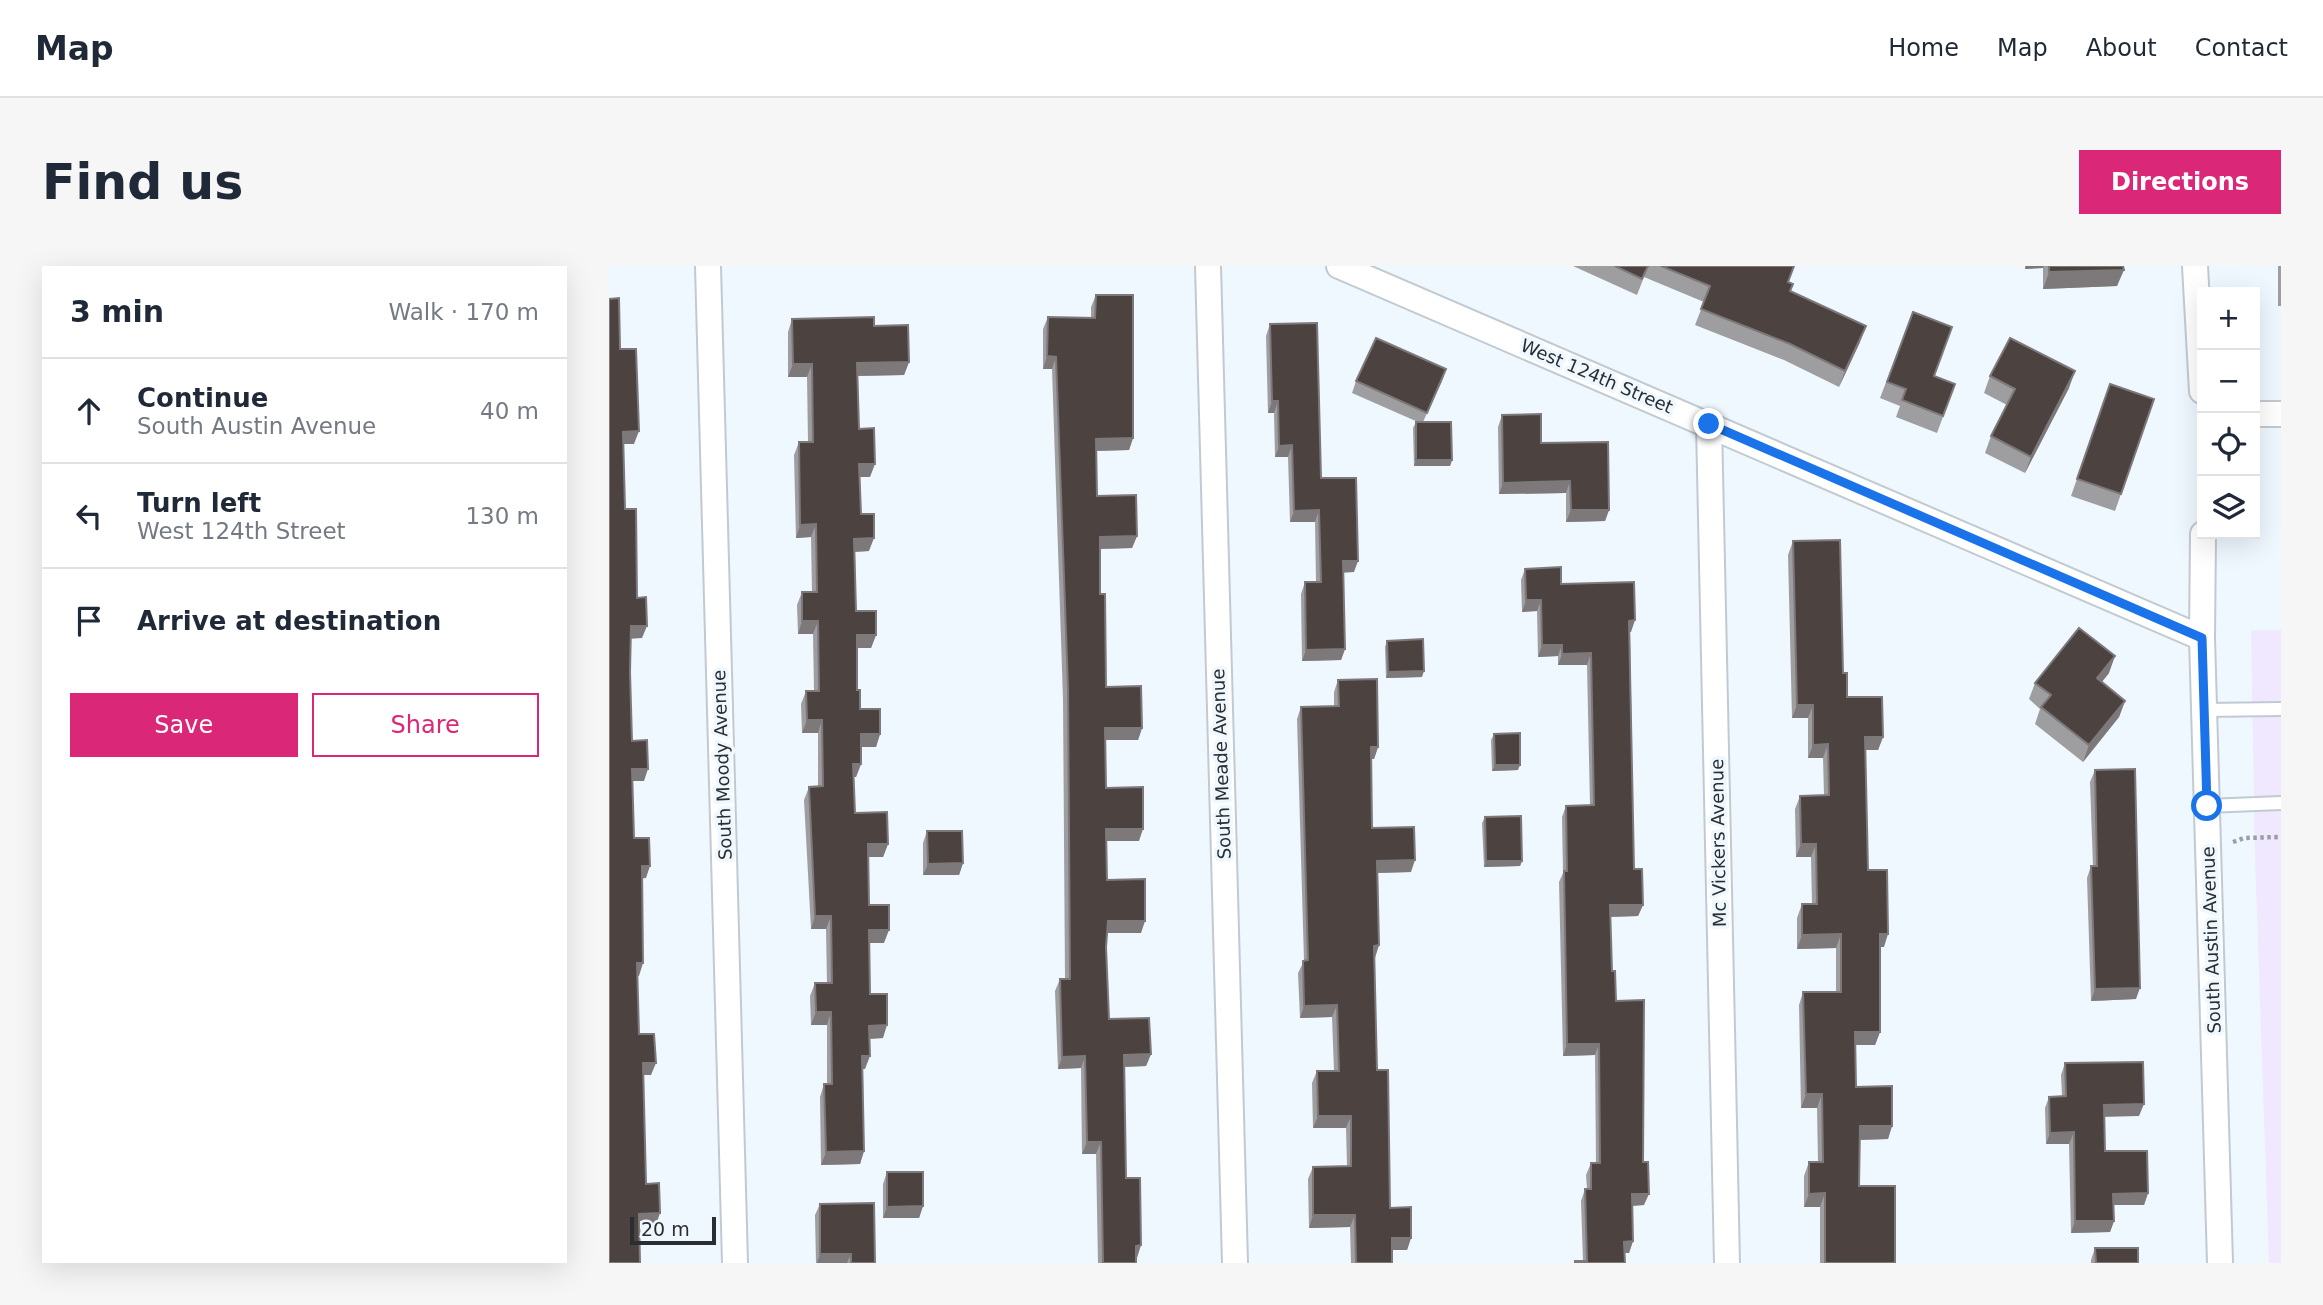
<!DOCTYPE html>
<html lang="en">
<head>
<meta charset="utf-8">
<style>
	:root { --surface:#fff; --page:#f6f6f7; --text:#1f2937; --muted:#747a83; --line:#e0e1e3; --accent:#db2777 }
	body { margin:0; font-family:"DejaVu Sans",sans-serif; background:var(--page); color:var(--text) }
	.controls { position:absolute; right:21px; top:21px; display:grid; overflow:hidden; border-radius:0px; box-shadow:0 7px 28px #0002 }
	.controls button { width:63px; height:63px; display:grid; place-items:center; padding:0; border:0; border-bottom:2px solid var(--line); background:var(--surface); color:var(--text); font:35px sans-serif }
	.scale { position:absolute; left:21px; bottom:18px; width:86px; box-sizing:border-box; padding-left:7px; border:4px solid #2b2e31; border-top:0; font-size:19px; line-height:24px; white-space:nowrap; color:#2b2e31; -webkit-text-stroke:5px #eff8ff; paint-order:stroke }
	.stop { position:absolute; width:21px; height:21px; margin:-16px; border:5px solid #1a73e8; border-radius:50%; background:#fff }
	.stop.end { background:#1a73e8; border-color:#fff; box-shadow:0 2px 7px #0008 }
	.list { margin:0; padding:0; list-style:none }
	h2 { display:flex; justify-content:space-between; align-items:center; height:91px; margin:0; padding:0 28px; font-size:30px }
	h2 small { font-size:23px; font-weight:400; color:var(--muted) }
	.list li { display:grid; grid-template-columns:46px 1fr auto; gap:21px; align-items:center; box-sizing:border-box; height:105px; padding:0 28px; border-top:2px solid var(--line) }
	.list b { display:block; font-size:26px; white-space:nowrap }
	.list p { margin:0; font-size:23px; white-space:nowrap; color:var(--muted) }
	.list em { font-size:23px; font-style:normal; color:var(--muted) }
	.actions { display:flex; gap:14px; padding:21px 28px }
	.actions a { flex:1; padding:16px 0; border:2px solid var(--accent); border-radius:0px; text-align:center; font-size:24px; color:var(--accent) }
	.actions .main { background:var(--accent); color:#fff }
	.icon { flex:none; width:38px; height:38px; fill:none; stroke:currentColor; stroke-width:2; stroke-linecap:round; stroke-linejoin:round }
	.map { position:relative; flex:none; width:1672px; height:997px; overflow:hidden; border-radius:0px }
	header { display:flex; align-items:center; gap:42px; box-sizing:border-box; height:98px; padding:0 35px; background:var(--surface); border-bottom:2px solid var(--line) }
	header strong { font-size:33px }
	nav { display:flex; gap:38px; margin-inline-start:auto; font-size:24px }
	.intro { display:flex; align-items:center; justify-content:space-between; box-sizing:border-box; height:168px; padding:0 42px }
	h1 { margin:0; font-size:49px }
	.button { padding:18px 32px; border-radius:0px; background:var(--accent); color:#fff; font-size:24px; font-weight:700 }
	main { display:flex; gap:42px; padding:0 42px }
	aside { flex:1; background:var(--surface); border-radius:0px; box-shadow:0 7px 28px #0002 }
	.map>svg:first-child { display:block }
	.education { fill:#f0e8fe }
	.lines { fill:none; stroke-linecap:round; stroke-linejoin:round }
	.service-casing { stroke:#c2cad1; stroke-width:16 }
	.minor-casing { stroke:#c2cad1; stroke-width:28 }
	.path { stroke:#999fa4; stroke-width:4.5; stroke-dasharray:3.5 3.5; stroke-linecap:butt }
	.service { stroke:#fff; stroke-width:12 }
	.minor { stroke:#fff; stroke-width:24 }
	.wall { fill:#9e9ea0 }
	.shaded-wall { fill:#7d797a }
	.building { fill:#4c4341; stroke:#7d797a; stroke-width:2 }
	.route { stroke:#1a73e8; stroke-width:9 }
	.labels { text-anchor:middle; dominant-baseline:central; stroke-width:7; stroke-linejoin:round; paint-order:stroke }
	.street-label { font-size:18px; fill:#2b2e31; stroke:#eff8ff }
</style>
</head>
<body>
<header>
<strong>Map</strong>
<nav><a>Home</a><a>Map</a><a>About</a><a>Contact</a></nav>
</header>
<div class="intro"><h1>Find us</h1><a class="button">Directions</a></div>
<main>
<aside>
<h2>3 min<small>Walk · 170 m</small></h2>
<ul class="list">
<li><svg class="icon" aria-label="ahead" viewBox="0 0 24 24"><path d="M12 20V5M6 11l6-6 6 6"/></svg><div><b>Continue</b><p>South Austin Avenue</p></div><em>40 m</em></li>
<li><svg class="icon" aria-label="left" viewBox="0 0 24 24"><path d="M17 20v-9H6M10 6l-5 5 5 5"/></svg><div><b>Turn left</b><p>West 124th Street</p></div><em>130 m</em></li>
<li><svg class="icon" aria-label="arrive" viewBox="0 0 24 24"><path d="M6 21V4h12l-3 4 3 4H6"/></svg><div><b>Arrive at destination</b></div></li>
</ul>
<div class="actions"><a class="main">Save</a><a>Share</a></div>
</aside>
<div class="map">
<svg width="1672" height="997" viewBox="0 0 1672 997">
	<rect width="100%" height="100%" fill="#eff8ff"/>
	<!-- education -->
	<path class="education" d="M1642,364h30v633h-12l-14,-406z"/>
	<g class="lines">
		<!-- service casing -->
		<g class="service-casing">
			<path id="service" d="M1596,444l76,-1
				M1598,540l74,-3"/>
		</g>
		<!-- minor casing -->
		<g class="minor-casing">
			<path id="minor" d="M99,0l27,997
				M599,0l27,997
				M730,0l863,372
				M1586,0l7,125
				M1646,148h26
				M1100,158l18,839
				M1594,268l-1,104 18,625"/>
		</g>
		<!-- path -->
		<path class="path" d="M1624,576l11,-4 37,-1"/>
		<!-- service -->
		<use href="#service" class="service"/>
		<!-- minor -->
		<use href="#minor" class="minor"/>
	</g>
	<!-- wall -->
	<path class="wall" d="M964,0h221l-6,16 2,10 70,50 -21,45 -55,-27 -89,-35 9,-23 -60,-25 -7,18z
		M1416,0h98l-6,20 -74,3v-21l-18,1z
		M1669,0h3v40h-3z
		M487,29l37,143 -4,12 -33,1 1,45 40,40 -5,12 -32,1v45l6,93 36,41 -4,12h-33l1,48 33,53h-33l1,39 34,53h-34l-1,14 3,72 42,35 -5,12 -22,1 2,111 15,67 -5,13v5h-38l-2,-109h-14l-1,-86 -23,1 -3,-78 5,-12h5l-2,-280 -11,-330h-9v-40l5,-12h43v-10z
		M1304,46l21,64 21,8 -18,49 -41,-16 4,-11 -20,-8z
		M183,53l82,7 35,36 -5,13 -47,1 2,53 11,48h-10l1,37 8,37 -14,1 1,59 20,24 -5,13h-14v42l3,19 20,25 -4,13h-15v17l-5,13h-2l1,36 33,31 -5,13h-15l1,48 15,38h-15l1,51 13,44 -14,1 -4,30h-2l1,82 -4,13 -39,1 -1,-68 4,-13h3v-59h-16l-1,-29 5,-13h12l-1,-54h-15l-7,-129 5,-13 9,-1v-53h-16l-1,-29 5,-13h8l-1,-57h-15l-1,-29 5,-13h10l-1,-55 -15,1 -2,-83 5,-13h9l-1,-65h-19v-45z
		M661,58l51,154 33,94h-11l2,77 -4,11 -39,1 -1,-67 4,-12h11l-1,-60h-25l-2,-65h-13l-1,-44h-6l-2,-77z
		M837,103l-23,53 29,38 -2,6h-36l-1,-38 3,-6h2l-66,-29 4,-12z
		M1381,110l79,12 -44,85 -40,-20 6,-17 16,-31 -23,-12z
		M1501,118l11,110 -6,17 -44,-15z
		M893,149l39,28 68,67 -4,11 -39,1v-29l-67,1 -1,-67z
		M1184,275l50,132 4,24 36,40 -5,13h-13l3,120 16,77h-4v85l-5,13h-19v42l36,39 -4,13 -28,1 -1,46 36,77h-75v-56h-16v-31l5,-14h9l-1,-54h-16l-2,-103 4,-13h33v-44l-39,1v-31l5,-14h10l-1,-47h-15l-1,-48 5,-13 24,-1 -1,-37h-15v-40h-16l-4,-163z
		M916,303l36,15 70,48h-1l4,237 9,36 -5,11 -28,1 2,54 31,191 1,43 -12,1 1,35 -4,12h-4v10h-51l1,-2h8l-2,-60 4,-12h2l-1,-14 5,-12h5l-1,-108 -32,1 -4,-174 4,-9 -1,-56 4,-11 24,-1 -3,-140h-29v-9l-20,1 -1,-46 -15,1 -1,-32z
		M778,375l35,36 -36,1 -1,-31z
		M1500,407l-7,9 23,19 -6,16 -36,45 -48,-38 5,-15 -11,-10 6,-16z
		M729,414l40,67 -4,12h-3l1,69 39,44 -33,1 1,72 -5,13 3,112 13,138 21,30 -4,12h-15v13h-41l-1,-36 -41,1 -1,-49 5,-12 34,-1 -1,-38h-33l-1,-45 5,-12h17l-2,-54 -32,1 -2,-45 6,-12 -7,-242 4,-12 33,-1v-14z
		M885,468l24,36 -26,1 -1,-31z
		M1486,504l41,229 -45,2 -4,-123 4,-12h2l-3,-84z
		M876,551l37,44 -2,5 -36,1 -2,-44z
		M318,565l36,32 -4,12h-36v-32z
		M1456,797l74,53h-35l1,35 43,42 -4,12h-31l1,16 -4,11 -39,1 -2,-89h-23l-1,-36 4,-11 13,-1 -1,-21z
		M278,906l36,34 -4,12h-36v-34z
		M211,938l55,59h-59l-1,-48z
		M1486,982l43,15h-47v-3z"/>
	<!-- shaded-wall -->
	<path class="shaded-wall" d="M1417,0h18l-1,2 -18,1z
		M1515,4l-7,16 -74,3 6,-17z
		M1257,60l-6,16 -21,45 6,-16z
		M438,90l9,1 -4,12h-9z
		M300,96l-5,13 -51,1 4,-13z
		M184,98h19l-5,13h-19z
		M837,103l-4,12 -20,43 5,-11z
		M1466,105l-6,17 -44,85 6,-16z
		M663,135h6l-4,12h-6z
		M30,165l-5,13h-15l4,-12z
		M524,172l-4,12 -37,1 4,-12z
		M683,179l-4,12h-13l4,-11z
		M807,194h36l-2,6h-36z
		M250,198h16l-5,13h-16z
		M961,215l-4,12 -67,1 4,-11z
		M710,244l-4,12h-25l4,-11z
		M962,244h38l-4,11 -39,1z
		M207,258l-5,13 -15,1 4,-13z
		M528,270l-5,12 -37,1 5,-12z
		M265,272l-5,13 -19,1 4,-13z
		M734,295h15l-4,11 -15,1z
		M917,334h15l-4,11 -15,1z
		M1026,354l-4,12h-6l4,-11z
		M193,355h16l-5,13h-15z
		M22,360h16l-5,12 -15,1z
		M248,369h19l-5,13h-19z
		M933,379h20l-4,11 -20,1z
		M736,383l-4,11 -39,1 4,-11z
		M982,387l-4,12h-29l4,-11z
		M1506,390l-6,17 -18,22 6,-17z
		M815,405l-2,6 -36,1 2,-6z
		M1516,435l-6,16 -36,45 6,-17z
		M1188,439h16l-5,13h-16z
		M198,454h15l-4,13h-16z
		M496,462h37l-4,12h-37z
		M252,468h19l-4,13h-20z
		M1256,471h18l-5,13h-18z
		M1219,478l-5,14h-15l5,-13z
		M762,481h7l-4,12h-7z
		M244,498h8l-5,13h-7z
		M886,499h25l-2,5 -26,1z
		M23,503h16l-4,12h-16z
		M497,563h37l-4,12h-37z
		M259,578h20l-5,13h-20z
		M1192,578h15l-5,13h-15z
		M806,594l-4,12 -38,1 4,-12z
		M877,595h36l-2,5 -36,1z
		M354,597l-4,12h-36l5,-11z
		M33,600h8l-4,12 -9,1z
		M1001,639h33l-5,11 -32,1z
		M206,650h16l-5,13h-15z
		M499,655h37l-4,12h-38z
		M260,664h20l-5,13h-19z
		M1232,668l-5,14 -39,1 5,-14z
		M1271,668h8l-4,13h-9z
		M770,679l-4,13h-6l5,-12z
		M28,697h6l-4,13h-6z
		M1531,722l-4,11 -45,2 4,-12z
		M728,739l-5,12 -32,1 4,-12z
		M207,746h15l-4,13h-16z
		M278,759l-4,13 -18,1 4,-13z
		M1246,766h25l-5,13h-25z
		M958,778h32l-4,11 -32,1z
		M542,788l-5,12 -26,1 4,-12z
		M253,790h8l-5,13h-7z
		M476,790l-4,12 -23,1 4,-12z
		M34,797h13l-5,12h-12z
		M1197,828h16l-5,14h-16z
		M1535,838l-5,12 -39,1 4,-12z
		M709,850h33l-5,12h-33z
		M1251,860h32l-4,13 -33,1z
		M1465,866l-5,12h-23l4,-11z
		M478,876h14l-5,12h-14z
		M255,885l-4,13 -39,1 5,-13z
		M1216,927l-5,14h-16l5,-13z
		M1539,927l-4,12h-35l4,-11z
		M1023,928h17l-5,11 -16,1z
		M314,940l-4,12h-36l4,-11z
		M51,947l-4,12 -21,1 4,-12z
		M704,949h42l-5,12 -41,1z
		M1466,955h39l-4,11 -39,1z
		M783,972h19l-4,12h-20z
		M1024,975l-4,12h-9l4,-11z
		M532,979l-4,13h-6l5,-12z
		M211,988h31l-4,9h-30z"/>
	<!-- building -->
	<path class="building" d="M1006,0h33l-6,13z
		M1052,0h133l-6,16 5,2 -3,7 76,35 -21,45 -55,-27 -89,-35 9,-23z
		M1440,0h74l1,4 -75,2z
		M487,29h37v143l-37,1 1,57 39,-1 1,41 -37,1v57h5l1,93 35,-1 1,42h-37l1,60 37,-1v42h-37l1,51 38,-1v42h-37l-2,26 3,72 40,-1 2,36 -27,1 2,123h14l1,67 -5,1v17h-33l-2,-121h-14l-2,-86 -23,1 -2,-78h10l-2,-292 -12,-330 -9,-1 1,-39 47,1z
		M10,32l1,51h16l3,82 -16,1 2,77h11l1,89 9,-1 1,29h-16l-1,46 2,69 15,-1 1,29h-16l2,69h15l1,28h-8l1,97h-6l2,71h15l2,29h-13l3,121 13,-1 1,30 -21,1 1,49h-31v-964z
		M1304,46l39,15 -18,49 21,8 -12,32 -41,-16 4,-11 -19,-7z
		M265,51v9l34,-1 1,37 -52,1 2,66 15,-1 1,36h-16l2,50h13v24l-20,1 2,72h20v24h-19v55h3v19h20v25h-19v30h-8l2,49 32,-1 1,32h-20l1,61h20v25h-20l1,64h17v31l-18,1 1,30h-8l2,95 -38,1 -2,-68h8l-1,-72h-15l-1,-29h17l-1,-67h-16l-6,-129 14,-1 -1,-66h-15l-1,-29h13l-1,-70h-16v-29h15l-1,-68 -16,1 -1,-83h14l-1,-78h-19l-1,-45z
		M708,57l4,155h35l2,83h-15l2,88 -39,1 -1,-68h16l-2,-72 -25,1 -2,-66 -13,1 -1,-45h-6l-2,-77z
		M767,72l70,31 -19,44 -71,-32z
		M1401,72l65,33 -44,86 -40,-21 24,-47 -25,-13z
		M1501,118l44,15 -33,95 -44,-15z
		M932,148v29l67,-1 1,68h-38l-1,-29 -67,2 -1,-68z
		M807,156h35l1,38h-36z
		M1231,274l3,133h4v24h35l1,40h-18l3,133h19l1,64h-8v98h-25l1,55 36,-1v40h-32l-1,60h36v77h-70v-70l-16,1v-32h14l-1,-68h-16l-3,-102h38v-58l-39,1v-31h15l-1,-60h-15l-1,-48 29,-1 -1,-51 -15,1v-40h-16l-4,-164z
		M952,301v17l73,-2 1,38 -6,1 5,248h8l1,36h-33l2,66h3l1,30 28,-1 -1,162h5l1,32h-17l1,47 -9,1 1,21h-50v-2h12l-2,-72h6v-26h9l-1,-119h-32l-3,-173h3l-1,-65 28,-1 -3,-152 -29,1v-9h-20l-1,-45h-15l-1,-31z
		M1470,362l36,28 -18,22 28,23 -36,44 -48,-38 10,-12 -16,-12z
		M814,373l1,32 -36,1 -1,-31z
		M768,413l1,68h-7l1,81 42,-1 1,33 -38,1 2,84 -5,1 3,124h11l2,138 21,-1v31h-19v25h-36l-1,-48h-42v-48l38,-1v-50h-33l-1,-45h22l-2,-66 -33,1 -1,-45 5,-1 -7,-253 38,-1 -1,-26z
		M911,467v32h-25l-1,-31z
		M1526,503l5,219 -45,1 -4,-123h6l-2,-96z
		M912,550l1,45h-36l-1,-44z
		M318,565h35l1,32 -35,1z
		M1534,796l1,42 -40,1 1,46h42l1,42 -35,1 1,27h-39l-1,-89 -24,1 -1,-36 17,-1 -1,-33z
		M278,906h36v34l-36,1z
		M265,937l1,60h-24v-9h-31v-50z
		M1486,982h43v15h-42z"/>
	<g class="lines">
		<!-- route -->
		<path class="route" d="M1100,158l493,214 5,168"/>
	</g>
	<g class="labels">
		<!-- street labels -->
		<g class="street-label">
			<text transform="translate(988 110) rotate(23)">West 124th Street</text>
			<text transform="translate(612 498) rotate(-92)">South Meade Avenue</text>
			<text transform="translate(113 499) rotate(-92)">South Moody Avenue</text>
			<text transform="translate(1109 577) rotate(-91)">Mc Vickers Avenue</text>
			<text transform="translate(1602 674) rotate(-92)">South Austin Avenue</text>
		</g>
	</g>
</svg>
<div class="controls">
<button>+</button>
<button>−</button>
<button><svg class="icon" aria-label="locate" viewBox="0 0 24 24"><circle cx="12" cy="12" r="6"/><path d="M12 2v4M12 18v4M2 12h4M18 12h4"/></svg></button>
<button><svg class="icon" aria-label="layers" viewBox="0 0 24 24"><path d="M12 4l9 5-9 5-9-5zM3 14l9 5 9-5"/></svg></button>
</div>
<div class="scale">20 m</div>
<div class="stop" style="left:1598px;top:540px"></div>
<div class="stop end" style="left:1100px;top:158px"></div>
</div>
</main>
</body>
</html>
